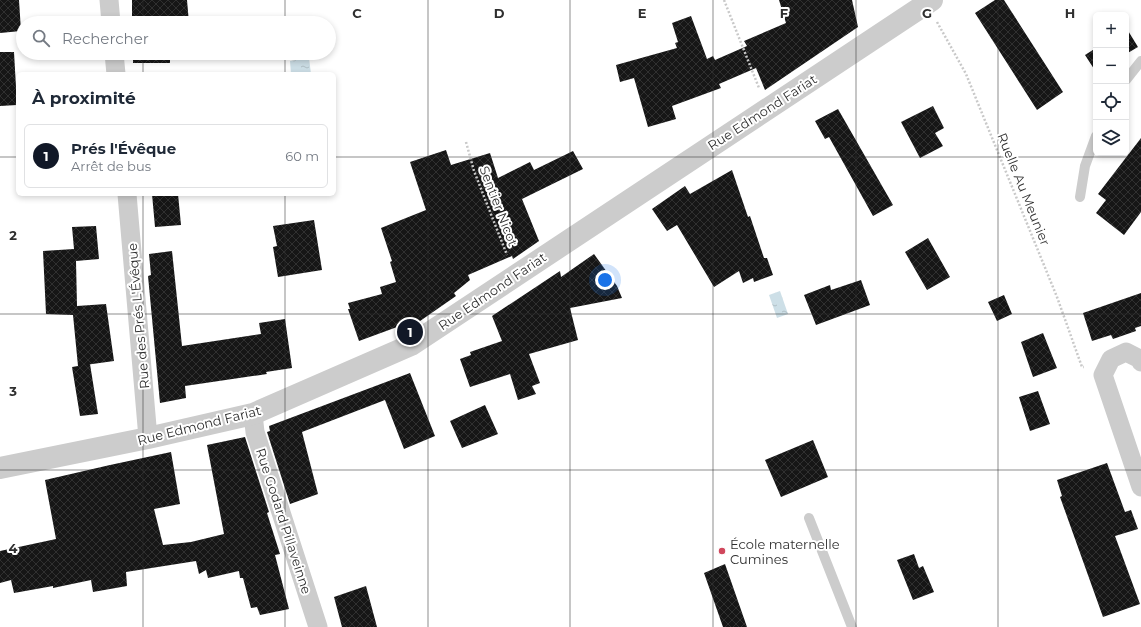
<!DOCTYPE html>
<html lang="fr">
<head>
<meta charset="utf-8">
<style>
	:root { --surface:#fff; --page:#f2f2f3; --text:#1f2937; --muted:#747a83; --line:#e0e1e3; --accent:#111827 }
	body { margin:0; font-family:Montserrat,sans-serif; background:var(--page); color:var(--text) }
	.controls { position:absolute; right:12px; top:12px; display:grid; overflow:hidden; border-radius:6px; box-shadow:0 2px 6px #0003 }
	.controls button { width:36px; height:36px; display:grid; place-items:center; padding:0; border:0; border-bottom:1px solid var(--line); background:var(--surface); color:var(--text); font:20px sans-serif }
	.you { position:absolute; left:605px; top:280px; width:14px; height:14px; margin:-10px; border:3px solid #fff; border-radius:50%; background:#1a73e8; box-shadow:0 0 0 6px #1a73e833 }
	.badge { display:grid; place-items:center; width:26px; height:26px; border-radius:50%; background:var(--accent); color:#fff; font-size:13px; font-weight:700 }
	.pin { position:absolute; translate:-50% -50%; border:2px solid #fff; box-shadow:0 1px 4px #0006 }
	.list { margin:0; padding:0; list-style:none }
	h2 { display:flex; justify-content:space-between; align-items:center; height:52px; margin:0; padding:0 16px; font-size:17px }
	h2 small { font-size:13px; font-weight:400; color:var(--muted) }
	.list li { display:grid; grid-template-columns:26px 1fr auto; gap:12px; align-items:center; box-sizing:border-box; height:64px; margin:0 8px 8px; padding:0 8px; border:1px solid var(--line); border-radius:6px }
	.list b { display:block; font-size:15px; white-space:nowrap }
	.list p { margin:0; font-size:13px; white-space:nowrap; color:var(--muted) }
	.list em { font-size:13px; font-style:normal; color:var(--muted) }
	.icon { flex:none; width:22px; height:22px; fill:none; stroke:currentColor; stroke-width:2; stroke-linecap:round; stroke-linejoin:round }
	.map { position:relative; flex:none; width:1141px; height:627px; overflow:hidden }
	.search { position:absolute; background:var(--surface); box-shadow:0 2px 6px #0003; left:16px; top:16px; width:320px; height:44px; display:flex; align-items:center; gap:10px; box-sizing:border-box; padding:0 14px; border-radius:22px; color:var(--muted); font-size:15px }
	.panel { position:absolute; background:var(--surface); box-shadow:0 2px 6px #0003; left:16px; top:72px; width:320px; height:124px; border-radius:6px }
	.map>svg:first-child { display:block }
	.water { fill:url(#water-ripples) }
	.building { fill:url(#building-cross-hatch) }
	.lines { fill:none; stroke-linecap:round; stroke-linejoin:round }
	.path { stroke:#c9c9c9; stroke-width:2.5; stroke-dasharray:2 2; stroke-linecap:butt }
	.service { stroke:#ccc; stroke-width:10 }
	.minor { stroke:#ccc; stroke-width:19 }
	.tertiary { stroke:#ccc; stroke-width:22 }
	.grid { fill:none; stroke:#2f2f2f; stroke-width:1; stroke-opacity:0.55 }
	.poi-dot { fill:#d0475c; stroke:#fff; stroke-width:1.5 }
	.labels { text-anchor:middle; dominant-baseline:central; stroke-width:4; stroke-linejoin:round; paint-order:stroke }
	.street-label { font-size:13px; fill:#2f2f2f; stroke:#fff }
	.poi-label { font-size:13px; fill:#2f2f2f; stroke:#fff; text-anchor:start }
	.grid-label { font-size:13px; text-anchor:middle; font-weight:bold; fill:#2f2f2f; stroke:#fff; stroke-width:4; stroke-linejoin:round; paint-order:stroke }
</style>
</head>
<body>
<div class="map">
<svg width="1141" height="627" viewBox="0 0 1141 627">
	<defs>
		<pattern id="water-ripples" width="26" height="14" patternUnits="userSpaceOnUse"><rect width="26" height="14" fill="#cddfe7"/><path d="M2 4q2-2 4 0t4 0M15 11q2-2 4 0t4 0" fill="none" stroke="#b0c0c6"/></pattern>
		<pattern id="building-cross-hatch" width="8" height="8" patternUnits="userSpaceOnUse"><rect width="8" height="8" fill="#161616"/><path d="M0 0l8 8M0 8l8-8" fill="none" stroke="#303030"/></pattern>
	</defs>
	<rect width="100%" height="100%" fill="#fff"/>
	<!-- water -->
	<path class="water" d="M309,58l2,16h-20l-1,-13z
		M780,291l8,23 -11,4 -8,-23z"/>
	<!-- building -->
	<path class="building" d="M0,0h19l2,31 -21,2z
		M132,0h55l2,23h-57z
		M779,0h73l6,27 -93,63 -9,-22 -37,16 2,4 -49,18 4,13 -28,8 -14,-49 -14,4 -4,-17 61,-17 -2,-5 3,-1 -6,-19 19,-7 16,43 6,-3 2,4 32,-14 -3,-5 42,-18z
		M995,0h9l59,92 -26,18 -62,-97z
		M1127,29l11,18 -12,7v-24z
		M1096,48v24l-11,-17z
		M0,52h14l3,53 -17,1z
		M133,53h37v10h-37z
		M933,106l11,22 -9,5 8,13 -23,12 -19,-36z
		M838,109l55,96 -20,11 -44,-79 -4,2 -10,-18z
		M1141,138v74l-17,23 -28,-22 10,-13 -8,-6z
		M446,150l5,15 39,-12 8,25 32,-16 4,8 39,-19 10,18 -61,30 17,42 -26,18 -1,-3 -44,19 2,5 -16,13 2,3 -46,32 -2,-5 -49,18 -11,-32h2l-2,-6 34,-9 -2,-7 16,-5 -6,-20 2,-1 -11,-33 45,-18 -16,-48z
		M732,170l16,47 2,-1 14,42h3l6,17 -19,7 -1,-4 -10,5 -4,-12 -25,16 -37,-62 -10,6 -15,-22 33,-23 5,8z
		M152,194h26l3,31 -26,2z
		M314,220l8,50 -44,7 -5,-30 4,-1 -4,-20z
		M96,226l3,33 -23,2 1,45 29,-2 8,57 -36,5 -5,-51 -27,-1 -3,-63 31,-2 -2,-22z
		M928,238l22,39 -23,13 -22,-38z
		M172,251l10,95 79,-12 -2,-11 26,-4 7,49 -26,4 1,2 -82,12 1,12 -26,5 -12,-127 3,-1 -2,-21z
		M594,254l23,32 5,12 -52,10 8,32 -49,14 11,29 -8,3 4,8 -18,6 -8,-26 -40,13 -10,-28 11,-4 -1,-3 32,-11 -10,-25 68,-45 1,6z
		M861,280l9,25 -54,20 -12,-30 26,-10 1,5z
		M1141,293v33l-6,2 1,3 -23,8 -2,-4 -19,6 -9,-28z
		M1004,295l8,19 -15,7 -9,-19z
		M1043,333l14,35 -24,9 -12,-35z
		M90,364l8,50 -18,2 -8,-49z
		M410,373l25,63 -31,13 -19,-49 -83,32 16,62 -28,10 -23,-72 3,-1 -1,-5z
		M1038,391l12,33 -20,7 -11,-34z
		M485,405l13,29 -36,14 -12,-27z
		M245,437l24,75 -2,1 13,41 -5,1 14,54 -29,6 -3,-8 -6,1 -8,-30h-3l-1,-7 -31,7 -2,-8 -7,4 -3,-13 -70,11 1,14 -34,6 -2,-12 -38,8v-2l-39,7 -3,-13 -11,3v-32l56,-12 -11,-59 65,-15 61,-13 9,52 -26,5 9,36 28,-3 33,-8 -17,-89z
		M813,440l15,37 -47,20 -16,-37z
		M1107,463l18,49 6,-2 7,19 -23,7 25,68 -37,13 -43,-120 2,-1 -5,-16z
		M914,554l5,14 4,-2 11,26 -21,8 -16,-40z
		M725,564l22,63h-24l-19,-54z
		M366,586l11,41h-35l-8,-30z"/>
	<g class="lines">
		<!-- path -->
		<path class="path" d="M724,0l35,88
			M937,22l29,52 91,223 25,70h2
			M466,142l8,29 33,84"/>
		<!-- service -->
		<path class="service" d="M1126,80l15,-19
			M1080,197l5,-31 11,-30
			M809,518l43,109"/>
		<!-- minor -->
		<path class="minor" d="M109,0l2,23
			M114,53l2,21
			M127,194l21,244
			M1141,362l-1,-3 -14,-7 -15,7 -8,16 38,112
			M253,414l2,18 63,195"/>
		<!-- tertiary -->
		<path class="tertiary" d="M0,468l148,-30 105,-24 158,-69 521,-345"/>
	</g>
	<!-- grid -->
	<path class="grid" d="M143,0v23M285,0v23M428,0v627M570,0v627M713,0v627M856,0v627M998,0v627M143,53v21M285,53v21M0,157h18M334,157h807M143,194v433M285,194v433M0,314h1141M0,470h1141"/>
	<!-- markers -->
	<circle class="poi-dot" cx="722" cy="551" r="4"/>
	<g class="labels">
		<!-- street labels -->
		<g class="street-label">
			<text transform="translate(762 112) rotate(-33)">Rue Edmond Fariat</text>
			<text transform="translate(1024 189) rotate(68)">Ruelle Au Meunier</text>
			<text transform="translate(499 206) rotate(69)">Sentier Nicot</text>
			<text transform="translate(492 291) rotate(-34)">Rue Edmond Fariat</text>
			<text transform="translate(138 316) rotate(-95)">Rue des Prés L'Évêque</text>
			<text transform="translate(199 425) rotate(-14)">Rue Edmond Fariat</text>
			<text transform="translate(284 521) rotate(72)">Rue Godard Pillaveinne</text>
		</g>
		<!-- poi labels -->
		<g class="poi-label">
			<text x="730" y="544">École maternelle<tspan x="730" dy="15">Cumines</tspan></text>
		</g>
	</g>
	<g class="grid-label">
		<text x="357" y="18">C</text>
		<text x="499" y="18">D</text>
		<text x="642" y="18">E</text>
		<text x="784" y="18">F</text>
		<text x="927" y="18">G</text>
		<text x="1070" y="18">H</text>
		<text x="13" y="240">2</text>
		<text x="13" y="396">3</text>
		<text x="13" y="553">4</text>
	</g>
</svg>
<div class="controls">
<button>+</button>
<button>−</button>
<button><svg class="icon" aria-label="locate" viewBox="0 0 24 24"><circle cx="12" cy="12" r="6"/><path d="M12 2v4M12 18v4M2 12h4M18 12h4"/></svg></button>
<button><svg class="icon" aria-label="layers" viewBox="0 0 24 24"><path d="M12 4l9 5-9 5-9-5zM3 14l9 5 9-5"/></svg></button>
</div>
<div class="you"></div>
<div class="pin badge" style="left:410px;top:332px">1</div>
<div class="search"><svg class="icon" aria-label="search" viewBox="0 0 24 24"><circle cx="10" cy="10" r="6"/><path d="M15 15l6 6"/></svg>Rechercher</div>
<section class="panel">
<h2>À proximité<small></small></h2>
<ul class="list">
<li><span class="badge">1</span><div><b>Prés l'Évêque</b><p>Arrêt de bus</p></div><em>60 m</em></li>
</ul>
</section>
</div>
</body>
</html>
